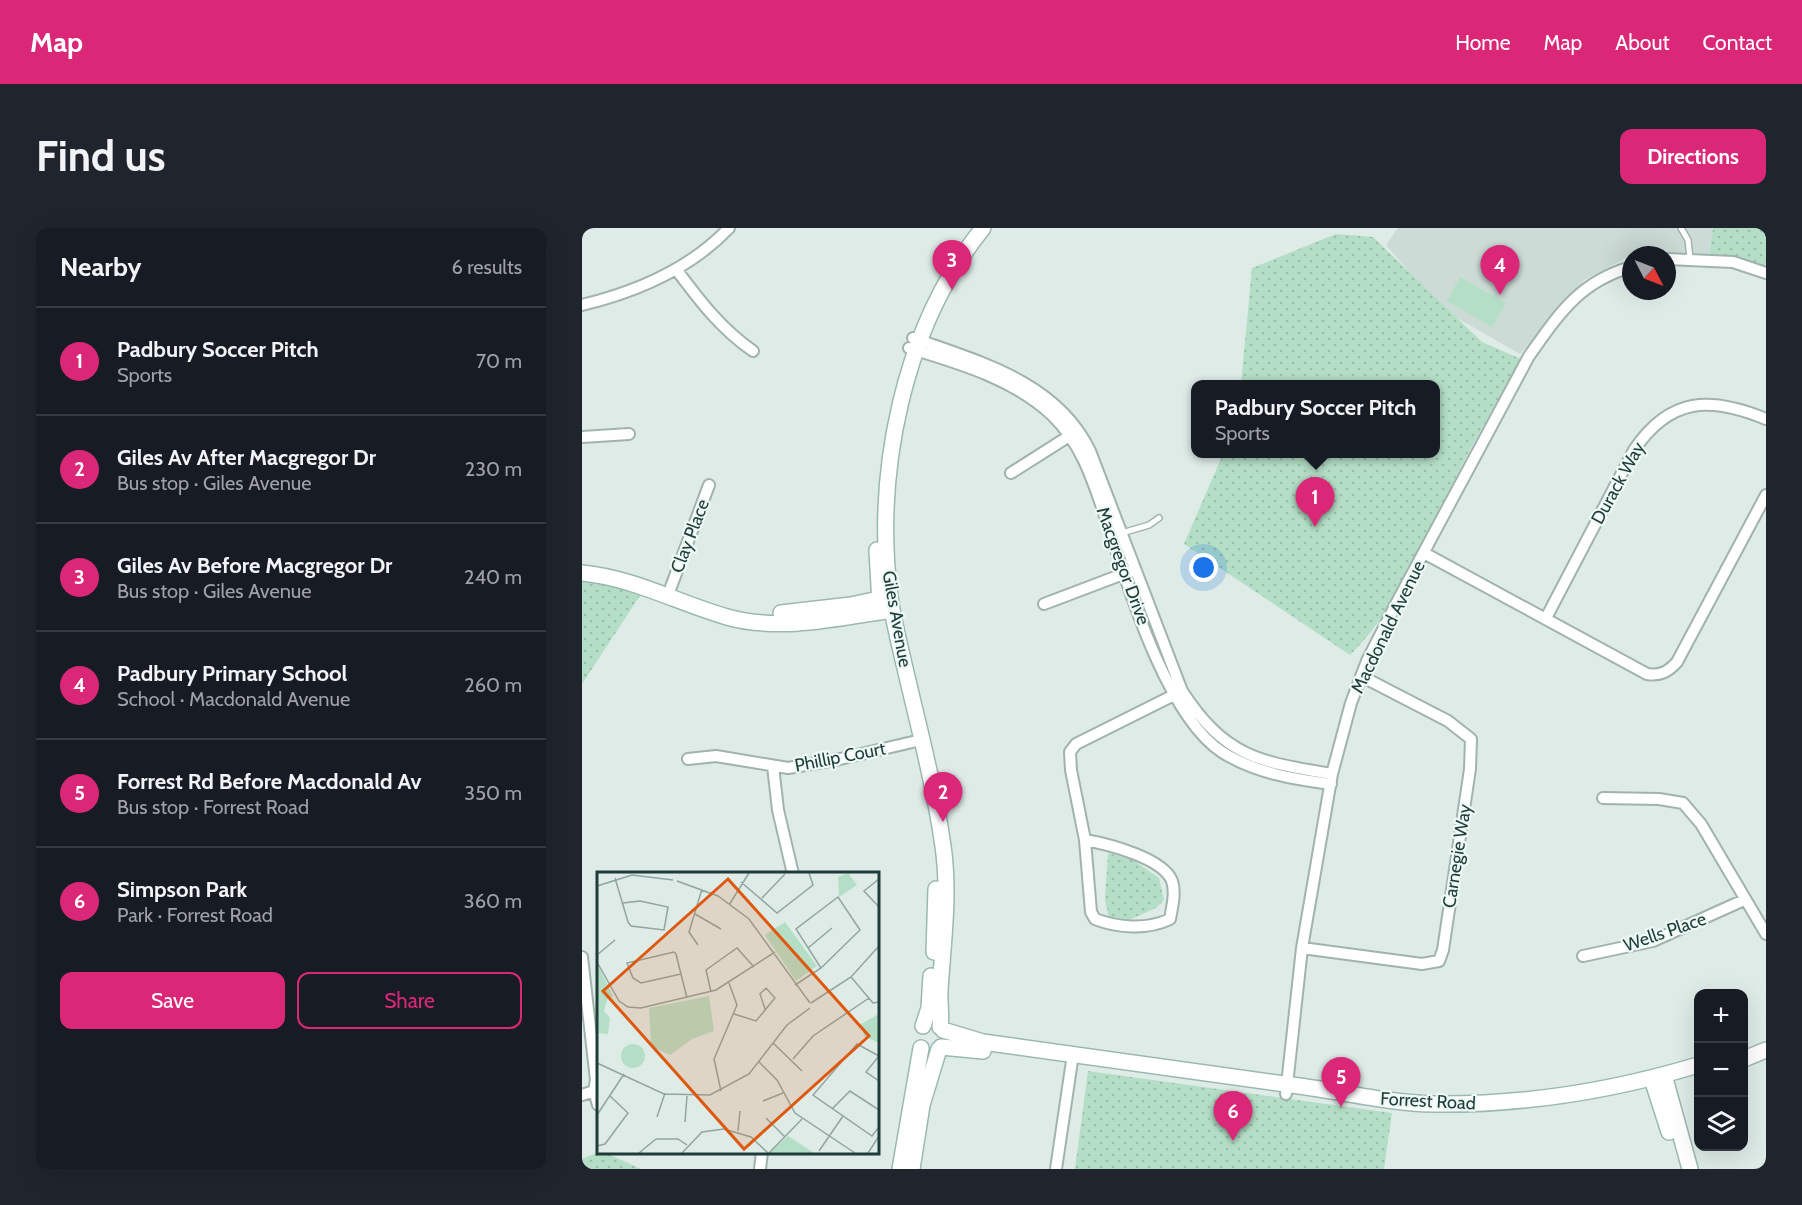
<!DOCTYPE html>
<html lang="en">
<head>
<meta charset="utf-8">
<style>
	:root { --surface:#171b24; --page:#20242c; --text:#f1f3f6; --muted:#9ea1a6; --line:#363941; --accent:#db2777 }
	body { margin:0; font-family:Cabin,sans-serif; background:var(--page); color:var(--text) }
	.controls { position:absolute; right:18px; bottom:18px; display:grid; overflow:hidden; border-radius:12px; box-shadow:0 6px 24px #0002 }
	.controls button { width:54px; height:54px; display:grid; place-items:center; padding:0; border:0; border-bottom:2px solid var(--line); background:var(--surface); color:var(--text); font:30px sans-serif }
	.compass { position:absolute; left:1040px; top:18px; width:54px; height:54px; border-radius:50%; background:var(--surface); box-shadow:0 6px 24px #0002; rotate:132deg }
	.you { position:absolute; left:622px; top:340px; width:21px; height:21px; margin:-15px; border:4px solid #fff; border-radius:50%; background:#1a73e8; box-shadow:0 0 0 9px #1a73e833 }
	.badge { display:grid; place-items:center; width:39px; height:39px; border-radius:50%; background:var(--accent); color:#fff; font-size:20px; font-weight:700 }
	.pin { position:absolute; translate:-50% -50px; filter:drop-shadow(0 2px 3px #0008) }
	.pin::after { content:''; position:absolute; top:32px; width:21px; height:18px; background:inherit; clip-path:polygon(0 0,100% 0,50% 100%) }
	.popup { position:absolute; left:609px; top:152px; width:249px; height:78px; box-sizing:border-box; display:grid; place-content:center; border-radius:12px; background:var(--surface); filter:drop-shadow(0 2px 4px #0005); font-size:20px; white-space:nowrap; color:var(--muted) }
	.popup b { font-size:22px; color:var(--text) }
	.popup::after { content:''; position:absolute; left:50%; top:100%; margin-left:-12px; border:12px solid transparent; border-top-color:var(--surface) }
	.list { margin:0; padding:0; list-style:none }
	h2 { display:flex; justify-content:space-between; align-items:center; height:78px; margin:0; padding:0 24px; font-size:26px }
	h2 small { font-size:20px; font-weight:400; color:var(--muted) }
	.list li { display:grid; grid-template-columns:39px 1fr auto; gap:18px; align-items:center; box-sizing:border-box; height:108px; padding:0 24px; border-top:2px solid var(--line) }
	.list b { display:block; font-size:22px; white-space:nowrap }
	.list p { margin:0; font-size:20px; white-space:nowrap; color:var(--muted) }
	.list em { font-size:20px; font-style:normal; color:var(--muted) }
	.actions { display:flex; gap:12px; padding:18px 24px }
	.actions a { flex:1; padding:14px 0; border:2px solid var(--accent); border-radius:12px; text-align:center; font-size:21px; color:var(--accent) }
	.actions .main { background:var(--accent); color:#fff }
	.icon { flex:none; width:33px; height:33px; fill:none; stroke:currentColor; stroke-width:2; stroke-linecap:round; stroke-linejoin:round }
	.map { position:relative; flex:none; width:1184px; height:941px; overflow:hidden; border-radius:12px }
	header { display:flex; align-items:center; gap:36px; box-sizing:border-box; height:84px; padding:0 30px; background:var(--accent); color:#fff }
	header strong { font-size:28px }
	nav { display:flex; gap:33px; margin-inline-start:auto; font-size:21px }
	.intro { display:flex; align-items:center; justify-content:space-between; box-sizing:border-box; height:144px; padding:0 36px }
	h1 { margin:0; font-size:42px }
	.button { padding:15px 27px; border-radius:12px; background:var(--accent); color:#fff; font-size:21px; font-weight:700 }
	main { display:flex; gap:36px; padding:0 36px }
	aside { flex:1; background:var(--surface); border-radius:12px; box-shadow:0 6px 24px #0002 }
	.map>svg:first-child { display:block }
	.built { fill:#ccdbd6 }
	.green { fill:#b4dfc6 }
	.park { fill:url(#park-dots) }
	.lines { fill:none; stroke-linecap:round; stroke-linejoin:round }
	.lane-casing { stroke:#a1b3af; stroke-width:8 }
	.street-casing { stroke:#a1b3af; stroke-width:14 }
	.secondary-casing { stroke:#9cb8b2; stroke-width:18 }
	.lane { stroke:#fff; stroke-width:5 }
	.street { stroke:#fff; stroke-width:10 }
	.secondary { stroke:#fff; stroke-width:15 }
	.labels { text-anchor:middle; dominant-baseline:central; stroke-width:4.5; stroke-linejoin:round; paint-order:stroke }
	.street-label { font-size:18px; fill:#1e3c38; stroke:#eef8f4 }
	.inset-road { fill:none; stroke:#91a5a1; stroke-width:1.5 }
	.view { fill:#de580e; fill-opacity:0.15; stroke:#de580e; stroke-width:3 }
	.inset-edge { fill:none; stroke:#1e3c38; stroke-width:3 }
</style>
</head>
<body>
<header>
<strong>Map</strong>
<nav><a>Home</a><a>Map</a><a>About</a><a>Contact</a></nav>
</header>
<div class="intro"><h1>Find us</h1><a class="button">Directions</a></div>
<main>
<aside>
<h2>Nearby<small>6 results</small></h2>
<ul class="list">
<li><span class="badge">1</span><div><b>Padbury Soccer Pitch</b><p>Sports</p></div><em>70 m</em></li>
<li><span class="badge">2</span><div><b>Giles Av After Macgregor Dr</b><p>Bus stop · Giles Avenue</p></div><em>230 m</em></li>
<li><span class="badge">3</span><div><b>Giles Av Before Macgregor Dr</b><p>Bus stop · Giles Avenue</p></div><em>240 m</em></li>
<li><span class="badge">4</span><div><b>Padbury Primary School</b><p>School · Macdonald Avenue</p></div><em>260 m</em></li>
<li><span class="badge">5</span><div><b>Forrest Rd Before Macdonald Av</b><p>Bus stop · Forrest Road</p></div><em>350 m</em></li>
<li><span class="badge">6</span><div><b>Simpson Park</b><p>Park · Forrest Road</p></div><em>360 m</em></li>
</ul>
<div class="actions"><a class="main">Save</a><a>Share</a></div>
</aside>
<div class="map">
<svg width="1184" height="941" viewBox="0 0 1184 941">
	<defs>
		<pattern id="park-dots" width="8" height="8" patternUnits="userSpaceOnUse" patternTransform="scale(1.5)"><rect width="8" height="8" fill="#b4dfc6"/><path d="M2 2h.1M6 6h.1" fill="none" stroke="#9ac0ab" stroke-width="1.8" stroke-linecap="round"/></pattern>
	</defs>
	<rect width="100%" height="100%" fill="#deebe7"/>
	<!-- built -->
	<path class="built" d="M816,0h315l-4,27h-78l-47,25 -64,74 -77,-44 -57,-65z"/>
	<!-- green -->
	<path class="green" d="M878,49l46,26 -14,24 -45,-26z"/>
	<!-- park -->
	<path class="park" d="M1131,0h53v47l-57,-20z
		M754,6l37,3 109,105 39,17c-21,39 -45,77 -64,116 -29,60 -59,133 -107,180l-166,-111 39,-90h212v-70h-194l11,-116z
		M0,348l61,15 -61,93z
		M526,625l25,7 26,18 5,22 -8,8 -45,20 -6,-29z
		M506,843l304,42 -8,56h-309z
		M17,924l7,1 35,16h-59v-10z"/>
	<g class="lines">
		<!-- lane casing -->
		<g class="lane-casing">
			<path id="lane" d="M1099,0l7,12 2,18
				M540,305l27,-8 10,-7"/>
		</g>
		<!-- street casing -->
		<g class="street-casing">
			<path id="street" d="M1085,31l66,3 33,11
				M94,41c23,31 45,60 77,82
				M0,77c54,-13 108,-36 147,-77
				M331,110c67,24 144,44 177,113l92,240c43,66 77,71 150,83
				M327,120c49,15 105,31 143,67 30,29 41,66 54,104 21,64 60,197 116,233 33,21 71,27 109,32
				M0,209l47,-3
				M429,245l63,-40
				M842,325l223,121c13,2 21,-2 30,-12l89,-167
				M86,367l41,-110
				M462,376l87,-33
				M964,390l88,-168c36,-53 76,-54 132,-31
				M106,531l28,-3 72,12 52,-9 81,-19
				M191,538l5,44 15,64
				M1021,570l56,1 24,4 18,21 65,110
				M503,612c23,4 78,18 87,41 4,12 0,26 -2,38 -23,11 -52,9 -75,0l-4,-7 -6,-72 -14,-70 -1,-18 6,-8 104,-52
				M720,720l120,16 17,-3 4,-11 27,-181 1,-30 -23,-18 -87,-45
				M1001,728l70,-15 91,-41
				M0,729l14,123 -2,11 -12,4
				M12,863l4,14
				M704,866l16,-146 30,-174 19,-71 16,-42 29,-57 133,-248c30,-42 50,-74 102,-89
				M178,941l2,-17
				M474,941l17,-115"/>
		</g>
		<!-- secondary casing -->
		<g class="secondary-casing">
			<path id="secondary" d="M295,322l3,54
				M0,345c52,5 96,30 145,44 54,15 111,1 165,-7
				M199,385l70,-8 37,-8
				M352,724l2,-63
				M341,798l6,-18 2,-32
				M358,799c2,-12 -1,-25 0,-37 3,-48 10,-96 3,-144 -9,-62 -25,-122 -39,-182 -5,-22 -11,-45 -14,-67 -16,-124 13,-270 93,-369
				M361,802l40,12c106,14 211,30 316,44 45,6 90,17 135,18 90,1 178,-13 264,-39
				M359,819l42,4
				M1162,831l22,-9
				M1082,847l26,94
				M1070,851l17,53
				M318,941l21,-121
				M330,941l10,-64 17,-56"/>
		</g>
		<!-- lane -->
		<use href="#lane" class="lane"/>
		<!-- street -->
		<use href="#street" class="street"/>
		<!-- secondary -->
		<use href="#secondary" class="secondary"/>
	</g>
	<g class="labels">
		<!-- street labels -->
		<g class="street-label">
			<text transform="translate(1036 255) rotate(-61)">Durack Way</text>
			<text transform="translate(108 308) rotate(-69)">Clay Place</text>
			<text transform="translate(541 338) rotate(70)">Macgregor Drive</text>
			<text transform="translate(315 391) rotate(80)">Giles Avenue</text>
			<text transform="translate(806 399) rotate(-64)">Macdonald Avenue</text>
			<text transform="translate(258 529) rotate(-11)">Phillip Court</text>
			<text transform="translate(875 628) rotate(-81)">Carnegie Way</text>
			<text transform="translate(1083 704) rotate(-19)">Wells Place</text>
			<text transform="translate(846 873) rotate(3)">Forrest Road</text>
		</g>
	</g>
	<!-- overview -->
	<g transform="translate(15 644)">
		<rect width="282" height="282" fill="#deebe7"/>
		<path d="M24 184a12 12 0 1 1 24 0a12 12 0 1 1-24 0Z" fill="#b4dfc6"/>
		<path d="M251,1l9,12 -18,12 -1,-20zM188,50l32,44 -21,15 -31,-46zM0,91l16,33 -6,4 -3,11 6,7 -2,16 -11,-1zM112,124l5,35 -22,8 -22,16 -15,-7 -4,-5 -2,-35zM282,142v29l-15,-7 -3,-12zM191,264l26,17h-45z" fill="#b4dfc6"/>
		<path class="inset-road" d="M18,6l13,44 3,4 33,4 4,-23 -28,-6 -17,2M282,7l-15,12 15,16M80,9l41,15 31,23 61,84M144,10l36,31 36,-28 -4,-12M0,14l35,-11 41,5M165,26l23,-24M132,33l20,-32M98,42l26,15M101,73l-9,-13 13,-43M211,76l24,-20M0,83l18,-15M0,90l22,39 9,6 13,1 75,-18 59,-38M84,102l-40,9 -8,-5 -6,-15 47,-11 2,2 11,44M254,105l22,26 6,-1M198,113l26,-17 -25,-39 42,-32 22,33 -39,38M114,120l-5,-22 31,-22 17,19M214,131l40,-26 28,-31M137,142l22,7 19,-23 -9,-10 -6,6 5,15M176,171l29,28M282,184l-22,-12 -44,51 59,41 7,-9M282,184l-13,16 13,9M196,187l20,-23 56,-38M162,190l18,18 18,33 60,40M0,191l67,31 46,1 39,-21 38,-49 23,-17M124,219l-7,-32 23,-54 -8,-22M166,229l20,-8M235,237l18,-18 29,19M0,243l27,-41M60,245l8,-24M169,246l19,19M88,250l2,-26M141,259l2,-20M0,274l8,-2 23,-31 -18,-17M222,279l24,-35M42,281l17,-14h22l9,6M85,281l20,-21 22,-3 27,8 17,16M172,281l33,-34M271,281l11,-17"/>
		<path class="view" d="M131,7l141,157 -125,113 -141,-158z"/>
		<rect width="282" height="282" class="inset-edge"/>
	</g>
</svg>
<div class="controls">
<button>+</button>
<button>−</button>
<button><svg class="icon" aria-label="layers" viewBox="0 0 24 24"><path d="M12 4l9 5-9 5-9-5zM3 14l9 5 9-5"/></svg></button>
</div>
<svg class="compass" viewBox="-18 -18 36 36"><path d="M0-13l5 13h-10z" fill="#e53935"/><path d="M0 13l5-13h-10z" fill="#9ea1a6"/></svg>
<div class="you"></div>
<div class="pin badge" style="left:733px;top:299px">1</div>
<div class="popup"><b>Padbury Soccer Pitch</b>Sports</div>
<div class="pin badge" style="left:361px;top:594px">2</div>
<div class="pin badge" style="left:370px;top:62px">3</div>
<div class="pin badge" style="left:918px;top:67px">4</div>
<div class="pin badge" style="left:759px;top:879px">5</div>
<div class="pin badge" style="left:651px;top:913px">6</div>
</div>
</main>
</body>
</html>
